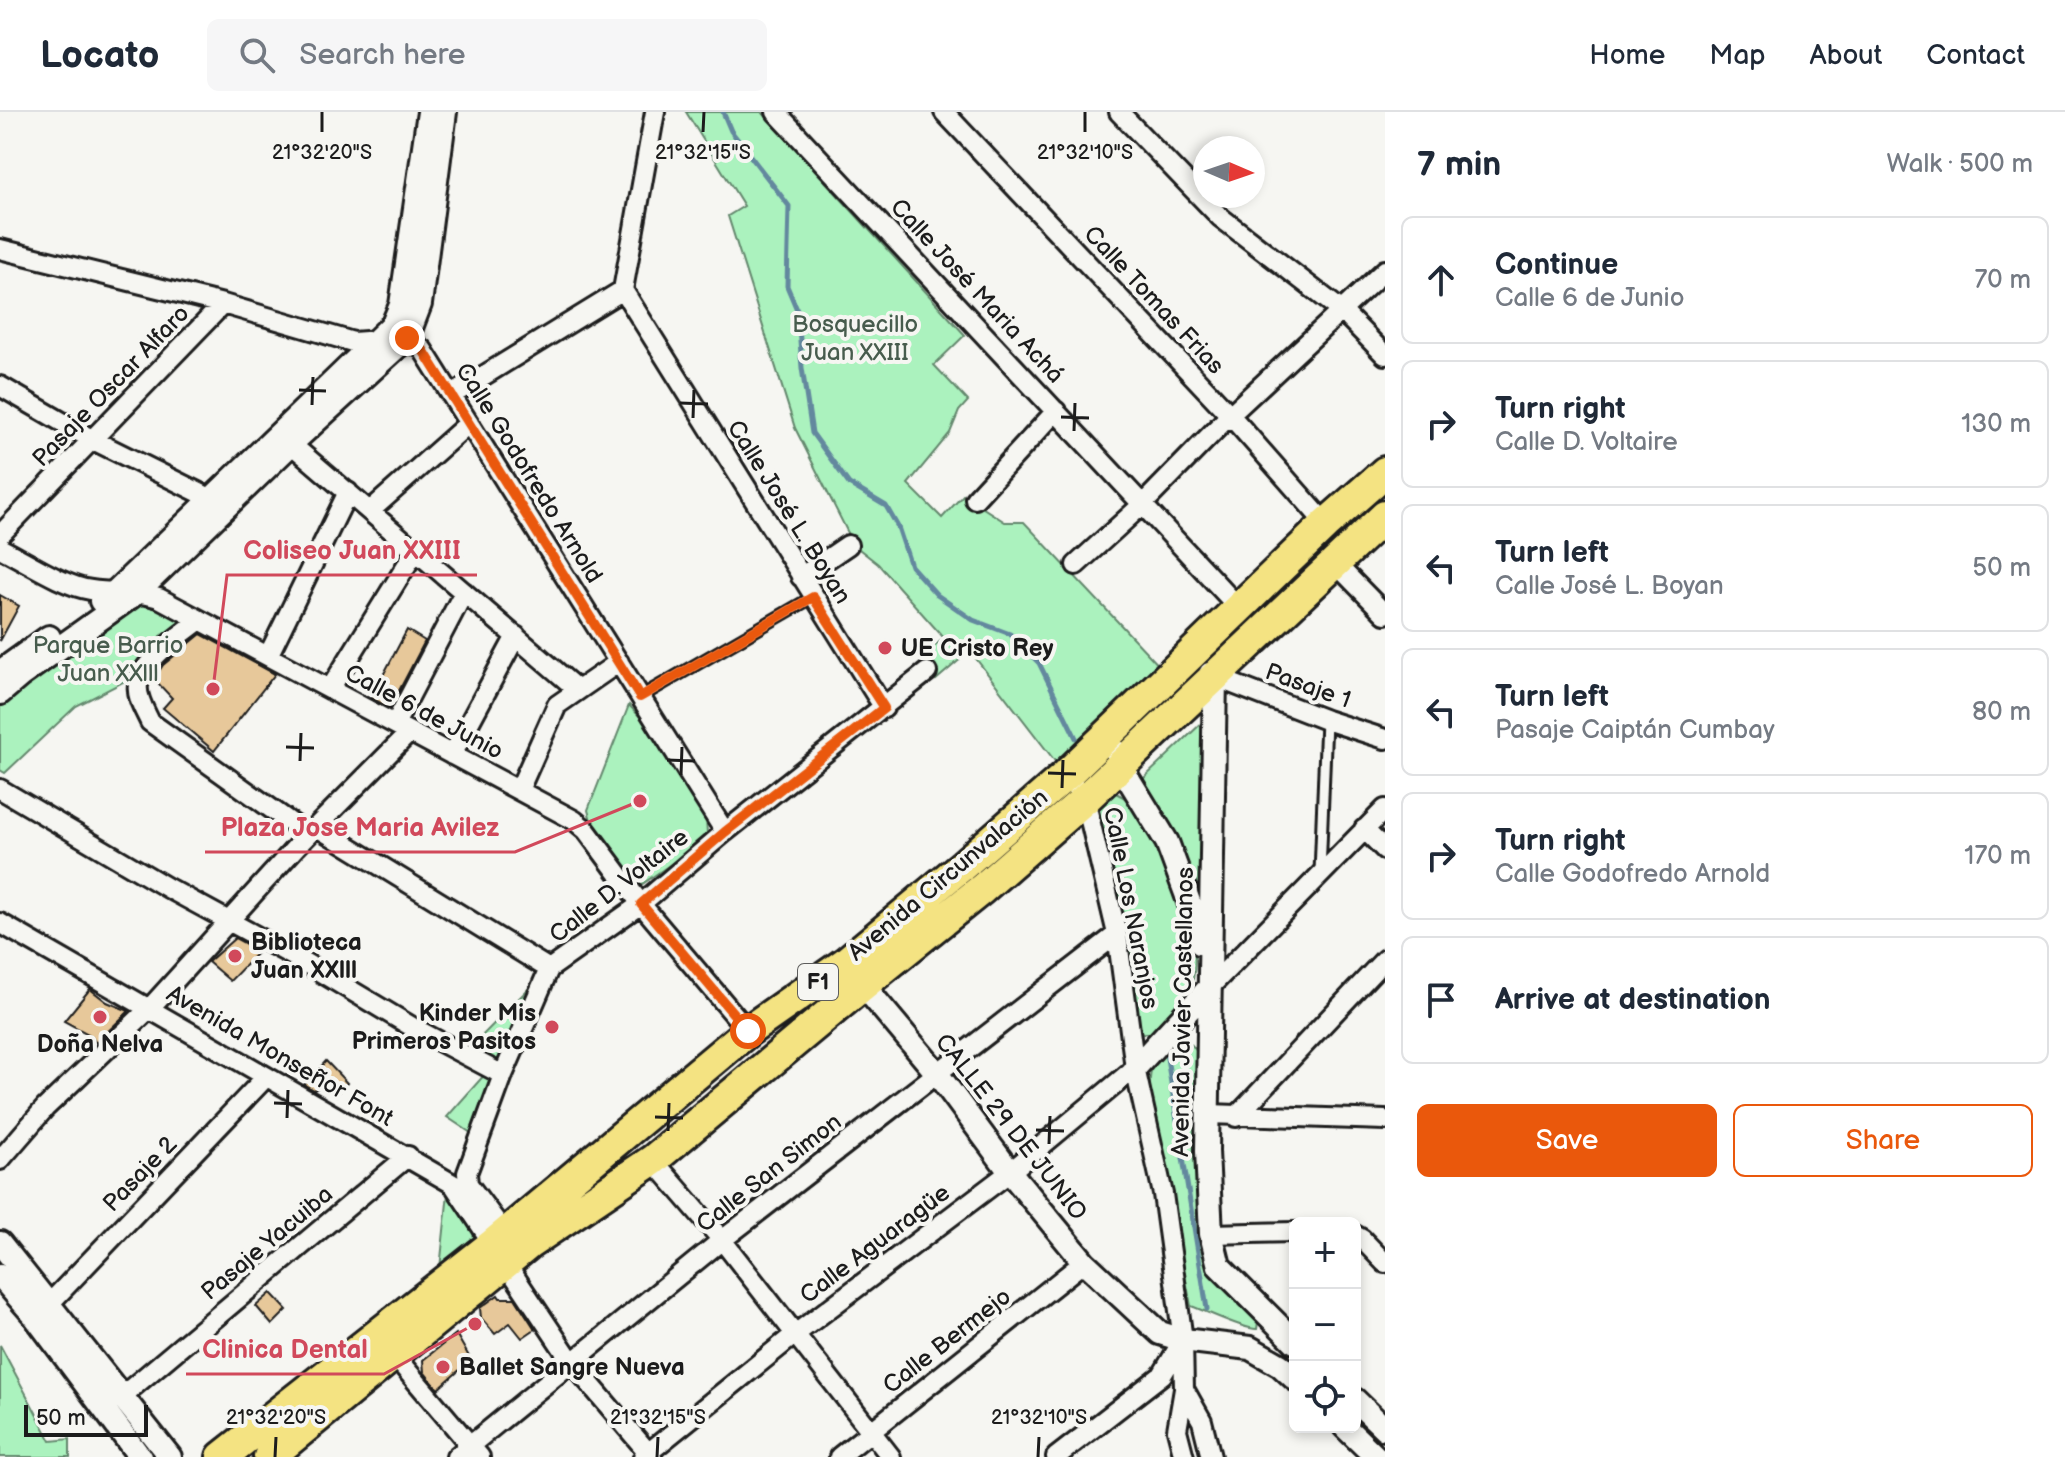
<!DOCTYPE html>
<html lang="en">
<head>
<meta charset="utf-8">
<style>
	:root { --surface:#fff; --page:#f6f6f7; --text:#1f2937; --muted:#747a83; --line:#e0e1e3; --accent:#ea580c }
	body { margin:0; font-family:"Balsamiq Sans",sans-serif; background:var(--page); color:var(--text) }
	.controls { position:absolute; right:24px; bottom:24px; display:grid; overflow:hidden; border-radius:12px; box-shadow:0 4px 12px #0003 }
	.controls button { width:72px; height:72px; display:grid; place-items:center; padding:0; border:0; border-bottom:2px solid var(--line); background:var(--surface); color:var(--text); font:40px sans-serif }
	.compass { position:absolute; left:1193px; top:24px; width:72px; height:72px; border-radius:50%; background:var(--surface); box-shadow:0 4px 12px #0003; rotate:92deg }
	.scale { position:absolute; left:24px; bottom:20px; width:124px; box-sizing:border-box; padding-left:8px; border:4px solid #1c1c1c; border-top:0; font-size:22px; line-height:28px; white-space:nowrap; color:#1c1c1c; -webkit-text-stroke:6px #f6f6f2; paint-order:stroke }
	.stop { position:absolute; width:24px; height:24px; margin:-18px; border:6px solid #ea580c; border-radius:50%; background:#fff }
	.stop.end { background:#ea580c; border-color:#fff; box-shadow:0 2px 8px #0008 }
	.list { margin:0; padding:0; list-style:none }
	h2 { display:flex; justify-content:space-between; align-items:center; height:104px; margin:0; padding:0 32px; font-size:34px }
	h2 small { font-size:26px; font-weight:400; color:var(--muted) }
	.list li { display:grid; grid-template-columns:52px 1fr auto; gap:24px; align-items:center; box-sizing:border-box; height:128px; margin:0 16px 16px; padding:0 16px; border:2px solid var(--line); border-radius:12px }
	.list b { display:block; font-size:30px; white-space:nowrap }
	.list p { margin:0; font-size:26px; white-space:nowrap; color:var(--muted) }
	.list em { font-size:26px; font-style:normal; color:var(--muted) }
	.actions { display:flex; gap:16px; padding:24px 32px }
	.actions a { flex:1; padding:18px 0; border:2px solid var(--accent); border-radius:12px; text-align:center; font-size:28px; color:var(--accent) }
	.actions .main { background:var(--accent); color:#fff }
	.icon { flex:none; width:44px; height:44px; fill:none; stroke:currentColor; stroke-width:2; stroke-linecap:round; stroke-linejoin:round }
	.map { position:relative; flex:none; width:1385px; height:1345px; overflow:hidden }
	header { display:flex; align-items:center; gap:48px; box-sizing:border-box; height:112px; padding:0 40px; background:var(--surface); border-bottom:2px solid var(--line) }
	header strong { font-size:38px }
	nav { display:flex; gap:44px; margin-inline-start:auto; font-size:28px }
	.search { width:560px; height:72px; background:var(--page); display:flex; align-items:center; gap:20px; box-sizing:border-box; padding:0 28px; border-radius:12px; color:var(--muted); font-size:30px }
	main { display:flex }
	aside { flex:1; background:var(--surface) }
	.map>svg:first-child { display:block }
	.green { fill:#abf2be; stroke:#64876d; stroke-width:2 }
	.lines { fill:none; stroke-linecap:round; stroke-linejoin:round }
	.stream { stroke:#63889e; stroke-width:5 }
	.building { fill:#e7c89a; stroke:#1c1c1c; stroke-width:2 }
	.service-casing { stroke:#1c1c1c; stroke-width:15 }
	.minor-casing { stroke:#1c1c1c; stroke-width:24 }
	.tertiary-casing { stroke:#1c1c1c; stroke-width:28 }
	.trunk-casing { stroke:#1c1c1c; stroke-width:36 }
	.service { stroke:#f6f6f2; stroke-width:9 }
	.minor { stroke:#f6f6f2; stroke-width:18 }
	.tertiary { stroke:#f6f6f2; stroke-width:22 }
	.trunk { stroke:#f4e382; stroke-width:30 }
	.route { stroke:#ea580c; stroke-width:10 }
	.ticks { fill:none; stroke:#1c1c1c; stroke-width:3 }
	.poi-dot { fill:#d1495b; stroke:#f6f6f2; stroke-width:3 }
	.labels { text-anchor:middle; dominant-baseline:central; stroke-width:8; stroke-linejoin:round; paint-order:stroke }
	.shield { fill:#f6f6f2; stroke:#5d5d5c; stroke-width:2 }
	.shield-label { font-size:22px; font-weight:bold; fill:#1c1c1c }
	.street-label { font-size:24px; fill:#1c1c1c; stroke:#f6f6f2 }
	.park-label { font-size:24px; fill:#475c4d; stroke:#f6f6f2 }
	.poi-label { font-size:24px; font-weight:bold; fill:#1c1c1c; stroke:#f6f6f2; text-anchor:start }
	.ticks-label { font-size:20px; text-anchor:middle; fill:#1c1c1c; stroke:#f6f6f2; stroke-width:8; stroke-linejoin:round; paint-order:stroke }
	.leader { fill:none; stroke:#d1495b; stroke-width:3 }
	.callout-dot { fill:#d1495b; stroke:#f6f6f2; stroke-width:3 }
	.callout-label { font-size:26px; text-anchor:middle; font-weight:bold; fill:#d1495b; stroke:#f6f6f2; stroke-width:8; stroke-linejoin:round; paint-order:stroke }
</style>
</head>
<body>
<header>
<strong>Locato</strong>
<div class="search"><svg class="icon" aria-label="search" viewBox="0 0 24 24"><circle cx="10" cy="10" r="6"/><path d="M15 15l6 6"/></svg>Search here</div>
<nav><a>Home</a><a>Map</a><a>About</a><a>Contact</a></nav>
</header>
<main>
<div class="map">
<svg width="1385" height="1345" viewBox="0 0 1385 1345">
	<rect width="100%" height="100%" fill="#f6f6f2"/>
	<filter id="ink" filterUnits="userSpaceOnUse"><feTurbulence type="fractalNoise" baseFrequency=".0125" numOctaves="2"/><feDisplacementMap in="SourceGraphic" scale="16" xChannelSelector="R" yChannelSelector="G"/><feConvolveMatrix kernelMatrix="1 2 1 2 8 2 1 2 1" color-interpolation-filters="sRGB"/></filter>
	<g filter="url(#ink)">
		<!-- green -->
		<path class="green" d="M686,0h76l203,223 -31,30 34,36 -9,10 -9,22 -42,51 34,34 21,-23 42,27h19l140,149 -106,94 -88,-114 -34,29 -16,-21 24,-21 -66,-74 -19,-15 -12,-18 -52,-103 -67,-212 16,-10z
			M144,488l46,21 -63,59 -51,26 -71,67 -5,-3v-64z
			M629,593l13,14 64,99 1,16 -9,11 -60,42 -46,-63 -4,-14z
			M1206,607l-4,194 -37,-96 -22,-30v-8z
			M1109,678c10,4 18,8 26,16 7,9 12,23 17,33 21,41 51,93 41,140 -4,22 -24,40 -39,55l-12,-1 -4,-8 -44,-218z
			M530,875l3,2 -28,81 -32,-25z
			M1177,925c13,3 18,10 23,22l10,208 16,22 32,33 -1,7c-12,1 -51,-18 -66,-23l-41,-211c-2,-33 4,-36 27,-58z
			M486,961l13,7 -22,57 -30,-20z
			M448,1081c13,16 28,34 27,55l-36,30z
			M0,1233l51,96 19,-2v18h-70z"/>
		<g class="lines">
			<!-- stream -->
			<path class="stream" d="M723,0l8,19 58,75 -2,80 11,26 4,56 10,65 37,51 37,22 12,21 13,39 26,29 36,25 37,14 29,29 37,75
				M1165,933l42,264"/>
		</g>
		<!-- building -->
		<path class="building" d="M0,483l19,11 -19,35z
			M407,518l18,11 -35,67 -19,-10z
			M201,522l74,40 -61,77 -51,-43 9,-10 -18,-19 9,-14z
			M235,826l24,13 -29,30 -22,-19z
			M90,877l17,13 22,9 -33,32 -6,-8 -26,-14z
			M326,949l21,22 -11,12 -13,-11 -9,6 -10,-5z
			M271,1181l16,17 -15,15 -16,-19z
			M498,1183l2,3h15l20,31 -13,9 -12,-15 -15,11 -14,-16 -1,-10z
			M456,1222l15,26 -33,29 -14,-17 -1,-12z"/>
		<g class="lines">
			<!-- service casing -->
			<g class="service-casing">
				<path id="service" d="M640,585l173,-100
					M1320,761l6,-153"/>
			</g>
			<!-- minor casing -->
			<g class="minor-casing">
				<path id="minor" d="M655,0l-32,178 261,418
					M776,0l464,497
					M944,0l286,303 96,109
					M1119,0l101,105 122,94 43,44
					M0,137l223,55 130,38 54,-4 16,12 302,482
					M0,274l93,54 119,59
					M452,283l171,-105
					M291,332l287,246
					M975,387l81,-88
					M370,399l99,-88
					M0,423l223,-231
					M0,436c26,13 63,38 91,42 25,4 43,0 68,8l415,222 12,10 55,74 107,127
					M1336,452l49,50
					M1076,453l67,-61 87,-89 155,-145
					M801,465l47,-32
					M200,508c-18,14 -58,40 -62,65 -2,12 7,26 12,37l158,113
					M268,544l80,-164
					M1209,560l6,5 111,43 59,19
					M330,577l86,-139
					M395,612l69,-132
					M452,643l64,-119
					M1066,663l19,24 32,135 18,134 28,126 20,146 1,49 -7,41 7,27
					M0,677l168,99 129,70 117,70 89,47
					M519,678l38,-85 62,-43
					M317,715l232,142
					M1364,717l21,21
					M0,811l453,261 120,180 79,93
					M1209,876l176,-179
					M1209,1002l176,6
					M1236,1005l149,-158
					M0,1048l45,-52 104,-99 147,-162 114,-115
					M653,1048l69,80 169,217
					M1211,1122l84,-2
					M1355,1123l7,4 23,24
					M510,1128l-42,-56 -1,-11 36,-98 46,-106 92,-65 84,-72 202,-160
					M49,1192l217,-227
					M393,1242l87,103
					M1184,1277l18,32 9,36
					M121,1285l287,-241
					M456,1345l266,-217 395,-306
					M643,1345l151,-122 216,-163 125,-104
					M839,1345l245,-195
					M1056,1345l106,-82 21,-35"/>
			</g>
			<!-- tertiary casing -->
			<g class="tertiary-casing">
				<path id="tertiary" d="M101,489l15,-10 277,-267 8,-19 28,-193
					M0,560l49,-35
					M1215,565l-8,474 4,83 8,32 76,76
					M0,581l20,-17 119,-85 152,-147 116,-106 13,-34 25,-192
					M1117,640l3,13 47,77 28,76 5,25
					M853,861l83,99 74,100 74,90 76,71 23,7 67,8 30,17 15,14
					M1135,956l74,-80
					M0,1131l170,214
					M0,1164l33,38 107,143
					M1355,1288l30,29
					M1345,1315l31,30"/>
			</g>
			<!-- trunk casing -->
			<g class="trunk-casing">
				<path id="trunk" d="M222,1345l271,-213 255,-213 97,-68 118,-98 103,-90 260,-251 59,-52
					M269,1345l261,-214 123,-83 210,-175 119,-96 103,-90 300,-283"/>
			</g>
			<!-- service -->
			<use href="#service" class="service"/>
			<!-- minor -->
			<use href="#minor" class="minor"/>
			<!-- tertiary -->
			<use href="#tertiary" class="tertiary"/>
			<!-- trunk -->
			<use href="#trunk" class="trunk"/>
		</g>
	</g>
	<g class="lines" filter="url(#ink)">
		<!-- route -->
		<path class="route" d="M407,226l16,12 217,347 173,-100 71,111 -159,124 -84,72 107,127"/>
	</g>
	<!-- ticks -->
	<path class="ticks" d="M322,20v-20M703,20l1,-20M1085,20v-20M299,278l27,1M680,291l28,1M312,293l1,-28M1061,305l28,1M693,306l1,-28M1074,319l1,-28M286,635l28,1M667,648l28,1M300,649l1,-28M1048,661l28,1M681,663l1,-28M1062,676l1,-28M274,991l28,1M655,1005l28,1M287,1006l1,-28M1036,1018l28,1M668,1019l1,-28M1049,1032l1,-28M275,1345l1,-20M657,1345l1,-20M1038,1345l1,-20"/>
	<!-- markers -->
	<g class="poi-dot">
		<circle cx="885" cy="536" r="8"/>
		<circle cx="235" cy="844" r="8"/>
		<circle cx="100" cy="905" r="8"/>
		<circle cx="552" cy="915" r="8"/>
		<circle cx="443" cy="1255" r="8"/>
	</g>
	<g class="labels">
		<!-- shield labels -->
		<rect class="shield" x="798" y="852" width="40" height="36" rx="6"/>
		<g class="shield-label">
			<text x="818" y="870">F1</text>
		</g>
		<!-- street labels -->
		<g class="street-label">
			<text transform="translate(977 179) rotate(47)">Calle José Maria Achá</text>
			<text transform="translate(1154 188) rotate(47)">Calle Tomas Frias</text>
			<text transform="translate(111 274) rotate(-46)">Pasaje Oscar Alfaro</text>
			<text transform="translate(529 361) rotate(58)">Calle Godofredo Arnold</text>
			<text transform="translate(789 400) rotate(58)">Calle José L. Boyan</text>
			<text transform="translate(1308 574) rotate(20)">Pasaje 1</text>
			<text transform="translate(424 600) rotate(28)">Calle 6 de Junio</text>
			<text transform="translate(948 763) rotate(-40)">Avenida Circunvalación</text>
			<text transform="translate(619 774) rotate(-38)">Calle D. Voltaire</text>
			<text transform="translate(1131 796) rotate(79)">Calle Los Naranjos</text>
			<text transform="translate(1183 900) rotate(-89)">Avenida Javier Castellanos</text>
			<text transform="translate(280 944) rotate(30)">Avenida Monseñor Font</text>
			<text transform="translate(1011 1015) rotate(52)">CALLE 29 DE JUNIO</text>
			<text transform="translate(769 1061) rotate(-38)">Calle San Simon</text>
			<text transform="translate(140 1062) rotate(-46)">Pasaje 2</text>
			<text transform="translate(267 1131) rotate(-40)">Pasaje Yacuiba</text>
			<text transform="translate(875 1132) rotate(-37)">Calle Aguaragüe</text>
			<text transform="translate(947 1229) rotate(-38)">Calle Bermejo</text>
		</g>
		<!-- park labels -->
		<g class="park-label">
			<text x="855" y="212">Bosquecillo<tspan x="855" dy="28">Juan XXIII</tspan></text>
			<text x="108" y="533">Parque Barrio<tspan x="108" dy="28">Juan XXlll</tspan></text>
		</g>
		<!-- poi labels -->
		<g class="poi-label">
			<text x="901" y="536">UE Cristo Rey</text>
			<text x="251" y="830">Biblioteca<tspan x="251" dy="28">Juan XXlll</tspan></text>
			<text x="536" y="901" text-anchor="end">Kinder Mis<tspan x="536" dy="28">Primeros Pasitos</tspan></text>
			<text x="100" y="932" text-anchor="middle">Doña Nelva</text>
			<text x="459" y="1255">Ballet Sangre Nueva</text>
		</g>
	</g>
	<g class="ticks-label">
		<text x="322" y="47">21°32'20"S</text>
		<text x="703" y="47">21°32'15"S</text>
		<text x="1085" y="47">21°32'10"S</text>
		<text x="276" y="1312">21°32'20"S</text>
		<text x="658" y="1312">21°32'15"S</text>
		<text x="1039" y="1312">21°32'10"S</text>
	</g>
	<!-- callouts -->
	<path class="leader" d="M213 577L227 463H477M640 689L515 740H205M475 1212L384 1262H186"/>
	<g class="callout-dot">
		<circle cx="213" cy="577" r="8"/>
		<circle cx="640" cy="689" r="8"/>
		<circle cx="475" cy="1212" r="8"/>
	</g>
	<g class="callout-label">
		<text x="352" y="447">Coliseo Juan XXIII</text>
		<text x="360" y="724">Plaza Jose Maria Avilez</text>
		<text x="285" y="1246">Clinica Dental</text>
	</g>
</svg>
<div class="controls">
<button>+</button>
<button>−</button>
<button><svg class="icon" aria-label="locate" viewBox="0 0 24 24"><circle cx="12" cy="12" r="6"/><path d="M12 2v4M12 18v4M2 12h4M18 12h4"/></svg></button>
</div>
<svg class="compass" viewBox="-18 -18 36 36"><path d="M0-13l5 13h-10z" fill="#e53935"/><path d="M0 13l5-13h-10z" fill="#747a83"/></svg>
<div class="scale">50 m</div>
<div class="stop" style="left:748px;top:919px"></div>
<div class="stop end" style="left:407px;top:226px"></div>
</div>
<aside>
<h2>7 min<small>Walk · 500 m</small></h2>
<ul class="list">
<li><svg class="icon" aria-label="ahead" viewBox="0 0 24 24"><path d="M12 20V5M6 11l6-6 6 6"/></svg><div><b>Continue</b><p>Calle 6 de Junio</p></div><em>70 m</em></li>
<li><svg class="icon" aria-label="right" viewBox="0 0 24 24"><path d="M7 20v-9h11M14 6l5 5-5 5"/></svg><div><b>Turn right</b><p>Calle D. Voltaire</p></div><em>130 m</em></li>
<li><svg class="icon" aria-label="left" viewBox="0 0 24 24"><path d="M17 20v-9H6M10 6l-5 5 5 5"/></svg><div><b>Turn left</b><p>Calle José L. Boyan</p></div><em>50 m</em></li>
<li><svg class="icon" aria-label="left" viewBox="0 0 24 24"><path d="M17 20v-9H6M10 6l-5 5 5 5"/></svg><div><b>Turn left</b><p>Pasaje Caiptán Cumbay</p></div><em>80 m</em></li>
<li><svg class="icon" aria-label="right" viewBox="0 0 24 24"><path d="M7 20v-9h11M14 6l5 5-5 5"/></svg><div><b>Turn right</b><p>Calle Godofredo Arnold</p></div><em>170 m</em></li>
<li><svg class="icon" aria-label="arrive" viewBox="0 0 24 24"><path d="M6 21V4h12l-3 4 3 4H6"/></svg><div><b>Arrive at destination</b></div></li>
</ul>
<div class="actions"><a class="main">Save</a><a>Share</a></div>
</aside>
</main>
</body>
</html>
